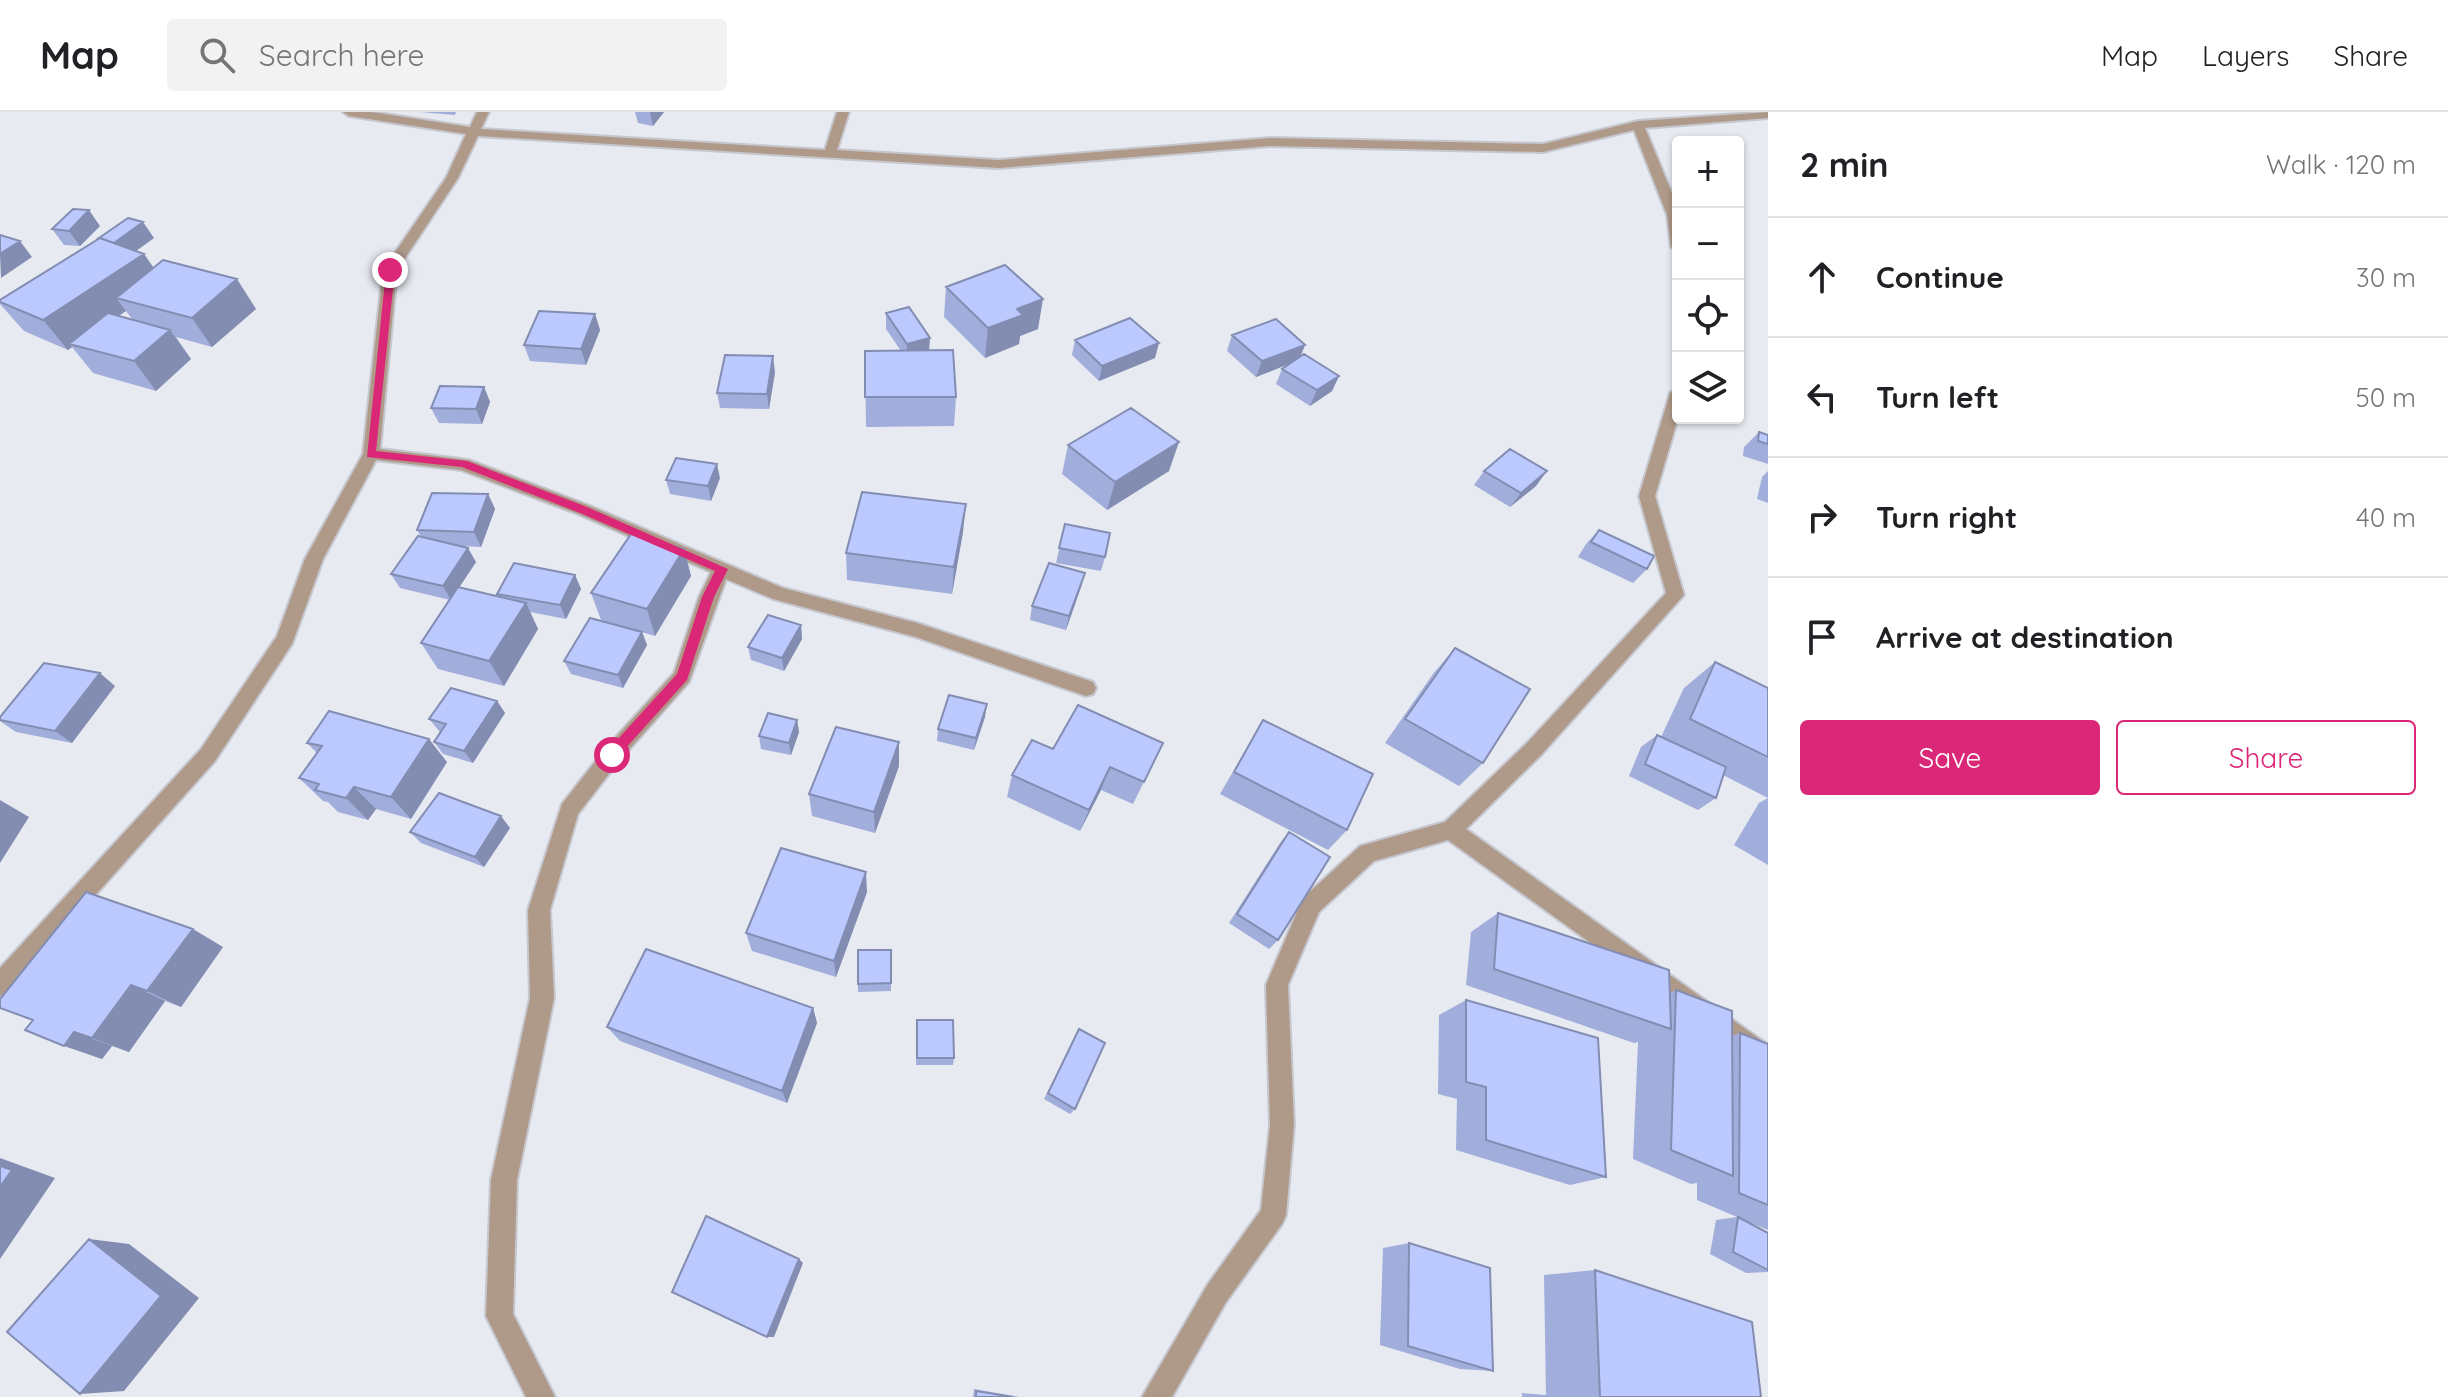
<!DOCTYPE html>
<html lang="en">
<head>
<meta charset="utf-8">
<style>
	:root { --surface:#fff; --page:#f2f2f2; --text:#202124; --muted:#757577; --line:#e0e0e0; --accent:#db2777 }
	body { margin:0; font-family:Quicksand,sans-serif; background:var(--page); color:var(--text) }
	.controls { position:absolute; right:24px; top:24px; display:grid; overflow:hidden; border-radius:8px; box-shadow:0 2px 6px #0004 }
	.controls button { width:72px; height:72px; display:grid; place-items:center; padding:0; border:0; border-bottom:2px solid var(--line); background:var(--surface); color:var(--text); font:40px sans-serif }
	.stop { position:absolute; width:24px; height:24px; margin:-18px; border:6px solid #db2777; border-radius:50%; background:#fff }
	.stop.end { background:#db2777; border-color:#fff; box-shadow:0 2px 8px #0008 }
	.list { margin:0; padding:0; list-style:none }
	h2 { display:flex; justify-content:space-between; align-items:center; height:104px; margin:0; padding:0 32px; font-size:34px }
	h2 small { font-size:26px; font-weight:400; color:var(--muted) }
	.list li { display:grid; grid-template-columns:52px 1fr auto; gap:24px; align-items:center; box-sizing:border-box; height:120px; padding:0 32px; border-top:2px solid var(--line) }
	.list b { display:block; font-size:30px; white-space:nowrap }
	.list em { font-size:26px; font-style:normal; color:var(--muted) }
	.actions { display:flex; gap:16px; padding:24px 32px }
	.actions a { flex:1; padding:18px 0; border:2px solid var(--accent); border-radius:8px; text-align:center; font-size:28px; color:var(--accent) }
	.actions .main { background:var(--accent); color:#fff }
	.icon { flex:none; width:44px; height:44px; fill:none; stroke:currentColor; stroke-width:2; stroke-linecap:round; stroke-linejoin:round }
	.map { position:relative; flex:none; width:1768px; height:1285px; overflow:hidden }
	header { display:flex; align-items:center; gap:48px; box-sizing:border-box; height:112px; padding:0 40px; background:var(--surface); border-bottom:2px solid var(--line) }
	header strong { font-size:38px }
	nav { display:flex; gap:44px; margin-inline-start:auto; font-size:28px }
	.search { width:560px; height:72px; background:var(--page); display:flex; align-items:center; gap:20px; box-sizing:border-box; padding:0 28px; border-radius:8px; color:var(--muted); font-size:30px }
	main { display:flex }
	aside { flex:1; background:var(--surface) }
	.map>svg:first-child { display:block }
	.lines { fill:none; stroke-linecap:round; stroke-linejoin:round }
	.street-casing { stroke:#c6c7cf; stroke-width:4 }
	.street { fill:#af9a89; fill-rule:evenodd }
	.wall { fill:#a1addb; fill-rule:evenodd }
	.shaded-wall { fill:#838db2 }
	.building { fill:#bbc9ff; stroke:#838db2; stroke-width:2 }
	.route { fill:#db2777 }
</style>
</head>
<body>
<header>
<strong>Map</strong>
<div class="search"><svg class="icon" aria-label="search" viewBox="0 0 24 24"><circle cx="10" cy="10" r="6"/><path d="M15 15l6 6"/></svg>Search here</div>
<nav><a>Map</a><a>Layers</a><a>Share</a></nav>
</header>
<main>
<div class="map">
<svg width="1768" height="1285" viewBox="0 0 1768 1285">
	<rect width="100%" height="100%" fill="#e8eaf2"/>
	<g class="lines">
		<!-- street casing -->
		<g class="street-casing">
			<path id="street" d="M343,0h29l98,15 7,-15h12l-8,17 344,21 12,-38h12l-12,38 162,10 271,-22 273,6 95,-23 130,-9v6l-123,10 33,80v43l-7,-4 -4,-32 -33,-85 -91,22 -273,-6 -271,22 -521,-32 -20,42 -61,92 -17,179 89,11 121,46 193,82 134,35 176,59 3,6 -3,6 -7,2 -170,-59 -143,-38 -47,-20 -37,103 -70,79 -41,53 -28,96 4,88 -37,182 -4,134 42,83h-29l-40,-81 5,-136 39,-182 -2,-88 34,-106 43,-55 69,-76 25,-76 12,-25 -133,-58 -117,-44 -85,-10 -53,99 -31,85 -77,117 -207,232 -8,3v-28l201,-219 76,-113 28,-77 58,-105 20,-184 63,-92 20,-44 -117,-18z
				M1678,276v30l-23,78 29,99 -143,160 -75,74 302,216v26l-320,-231 -74,21 -55,51 -31,73 6,140 -8,90 -4,9 -56,78 -54,95h-30l66,-113 53,-74 9,-85 -4,-140 37,-87 57,-52 85,-24 82,-79 139,-150 -27,-97 31,-103z"/>
		</g>
		<!-- street -->
		<use href="#street" class="street"/>
	</g>
	<!-- wall -->
	<path class="wall" d="M420,0h36l-1,3z
		M635,0h29l-11,14 -15,-3z
		M100,114l-20,20 -16,-1 -12,-16z
		M154,126l-19,13 9,3 9,14 103,41 -44,38 -36,-10 15,22 -35,32 -63,-18 -21,-26 -4,3 -44,-19 -24,-27v-4zM126,199l6,8 -14,-3z
		M946,175l92,42 -18,7 -1,8 -34,14 -41,-41z
		M886,201l43,37 27,47 -2,29 -88,1 -1,-76h36l-15,-22z
		M595,202l5,16 -14,35 -56,-4 -6,-16z
		M1232,223l73,10 -5,12 39,19 -7,15 -22,15 -34,-22 6,-15 7,-5 -33,13 -29,-26z
		M1075,228l80,18 -56,23 -27,-26z
		M775,260l-6,37 -49,-1 -3,-15z
		M484,275l6,15 -8,22 -43,-1 -8,-15z
		M1759,320l9,3v29l-25,-8 1,-9z
		M1068,333l101,26 -62,39 -45,-36z
		M1484,359l52,15 -26,21 -36,-22z
		M1768,359v32l-11,-4 5,-22z
		M720,366l-9,23 -41,-7 -4,-14z
		M488,382l7,15 -14,38 -20,-1 15,16 -17,25 40,9 -2,-2 78,-19 6,14 -15,30 -36,-7 8,17 -34,57 -66,-17 -17,-26 29,-43 -50,-12 -9,-14 30,-37 -4,-7z
		M1065,412l40,33 -4,14 -45,-8z
		M1599,418l48,39 -14,14 -55,-26 8,-13z
		M963,420l-11,62 -105,-14 -1,-27z
		M684,437l7,27 -36,60 -54,-16 -10,-27z
		M1085,461l-4,14 -15,43 -36,-10 2,-14z
		M801,513l1,14 -18,32 -33,-11 -3,-13z
		M642,520l5,13 -24,43 -52,-14 -7,-13z
		M1455,536l28,115 -24,23 -74,-43 48,-69z
		M1715,550l53,26v177l-34,-20 25,-42 9,-5 -45,-23 -7,23 -18,12 -69,-34 12,-29 16,-12 4,2 23,-49z
		M115,574l-43,57 -56,-11 -16,-11v-4z
		M497,589l8,12 -32,50 -30,-9 -9,-12 6,-10 -11,-13z
		M985,605l-11,33 -37,-9 1,-12z
		M797,608l2,12 -8,23 -30,-6 -2,-13z
		M1263,608l84,110 -19,20 -108,-56z
		M307,631l140,19 -36,57 -35,-10 -8,11 -30,-8 -10,-10 -5,-1 -24,-23 18,-25z
		M1163,631l-30,61 -32,-14 -21,41 -73,-34 5,-22 41,-26z
		M899,654l-24,67 -63,-17 -3,-22z
		M510,716l-26,39 -63,-24 -11,-11z
		M1289,720l-11,108 -9,9 -40,-26 51,-80z
		M867,780l-31,85 -84,-26 -6,-18z
		M1498,801l172,80 6,-3 56,46 8,-3 28,11v186l-25,-10 25,13v39l-22,1 -36,-19 6,-34 21,-3 -40,-17v-17l-6,1 -58,-25 5,-117 -4,1 -168,-58 5,-53z
		M223,835l-42,60 -16,-6 -36,51 -17,-6 -10,13 -77,-29z
		M891,871v8l-33,1v-8z
		M1466,888l140,177 -36,8 -114,-35 1,-51 -19,-5 1,-79z
		M813,896l4,15 -30,80 -167,-62 -13,-14z
		M917,908l37,38 -1,7h-37z
		M1079,917l-4,80 -5,5 -26,-15z
		M1409,1131l84,128 -33,-2 -80,-24 3,-97z
		M1595,1158l166,127h-239v-4l24,2 -2,-120z
		M974,1277l45,8h-46z"/>
	<!-- shaded-wall -->
	<path class="shaded-wall" d="M650,0h14l-11,14z
		M89,98l11,16 -20,20 -11,-15z
		M143,110l11,16 -76,55 -12,-15z
		M20,129l12,16 -31,21 -1,-24z
		M144,142l21,30 -49,14 10,13 -51,34 -6,-1 3,3 -4,3 -25,-30z
		M237,167l19,30 -44,38 -20,-29z
		M1043,187l-5,30 -18,7 -1,8 -34,14 3,-30 29,-19z
		M595,202l5,16 -14,35 -5,-16z
		M170,218l21,29 -35,32 -22,-30z
		M930,226l-1,15 -22,6v-15z
		M1159,231l-4,15 -56,23 3,-15z
		M1305,233l-6,15 -43,17 6,-16z
		M773,244l2,16 -6,37 -2,-15z
		M1339,264l-7,15 -22,15 7,-16z
		M484,275l6,15 -8,22 -6,-15z
		M1179,330l-10,29 -62,39 8,-28z
		M717,352l3,14 -9,23 -3,-15z
		M1547,359l-11,15 -26,21 11,-14z
		M488,382l7,15 -14,38 -7,-15z
		M966,392l-3,28 -11,62 2,-27z
		M468,436l8,14 -25,38 -8,-14z
		M684,437l7,27 -36,60 -8,-27z
		M1085,461l-4,14 -15,43 3,-14z
		M575,463l6,14 -15,30 -6,-14z
		M526,491l12,26 -34,57 -15,-25z
		M801,513l1,14 -18,32 -2,-13z
		M642,520l5,13 -24,43 -5,-13z
		M100,561l15,13 -43,57 -17,-12z
		M497,589l8,12 -32,50 -9,-12z
		M987,592l-2,13 -11,33 2,-12z
		M797,608l2,12 -8,23 -2,-12z
		M429,627l18,23 -36,57 -20,-22z
		M899,630v24l-24,67 -1,-21z
		M1110,655l-9,23 -21,41 9,-21z
		M354,675l22,22 -8,11 -22,-22z
		M0,688l29,17 -29,46z
		M501,704l9,12 -26,39 -9,-10z
		M866,760l1,20 -31,85 -2,-16z
		M193,817l30,18 -42,60 -34,-16z
		M131,873l34,16 -36,51 -37,-14z
		M813,896l4,15 -30,80 -5,-12z
		M74,920l38,14 -10,13 -38,-13z
		M0,1046l55,20 -55,81z
		M89,1127l40,5 70,54 -75,93 -44,3z
		M799,1147l4,4 -29,74h-7z"/>
	<!-- building -->
	<path class="building" d="M73,97l16,1 -20,21 -17,-2z
		M128,106l15,4 -29,21 -14,-5 -4,2z
		M0,123l20,6 -20,13z
		M100,126l44,16 -101,66 -43,-18v-2z
		M163,148l74,19 -45,39 -76,-20z
		M1005,153l38,34 -26,10 6,6 -35,13 -42,-41z
		M909,195l21,31 -23,6 -21,-31z
		M539,199l56,3 -14,35 -57,-4z
		M108,201l62,17 -36,31 -65,-17z
		M1130,206l29,25 -57,23 -27,-26z
		M1276,207l29,26 -43,16 -30,-26z
		M953,238l3,47h-91v-46z
		M1304,242l35,22 -22,14 -35,-21z
		M725,243l48,1 -6,38 -50,-1z
		M440,274l44,1 -8,22 -45,-1z
		M1131,296l48,34 -64,40 -47,-37z
		M1759,320l9,3v9l-10,-3z
		M1510,337l37,22 -26,22 -37,-22z
		M676,346l41,6 -9,22 -42,-6z
		M862,380l104,12 -12,63 -108,-14z
		M432,381l56,1 -14,38 -57,-2z
		M1065,412l45,9 -5,24 -46,-9z
		M1599,418l55,26 -7,13 -56,-27z
		M631,422l53,15 -37,60 -56,-16z
		M418,424l50,12 -25,38 -52,-12z
		M514,451l61,12 -15,30 -63,-11z
		M1049,451l36,10 -16,43 -37,-10z
		M458,475l68,16 -37,58 -68,-18z
		M768,503l33,10 -19,33 -34,-11z
		M590,506l52,14 -24,43 -54,-14z
		M1455,536l75,41 -47,74 -78,-44z
		M1715,550l53,26v69l-78,-38z
		M44,551l56,10 -45,58 -55,-11v-3z
		M451,576l46,13 -33,50 -30,-9 12,-18 -17,-5z
		M949,583l38,9 -11,34 -38,-9z
		M1078,593l85,38 -19,39 -34,-15 -21,43 -77,-35 20,-35 21,9z
		M329,599l100,28 -38,58 -37,-10 -8,11 -31,-8 4,-6 -20,-6 23,-32 -15,-3z
		M768,601l29,7 -8,23 -30,-7z
		M1263,608l110,54 -26,56 -113,-58z
		M836,615l63,15 -25,70 -65,-18z
		M1657,623l69,32 -10,31 -71,-34z
		M439,681l62,23 -26,41 -65,-25z
		M1289,720l41,25 -52,83 -41,-26z
		M781,736l85,24 -32,89 -88,-28z
		M86,780l107,37 -46,62 -16,-6 -39,53 -18,-6 -10,14 -39,-16 8,-10 -33,-12v-9z
		M1498,801l171,57 2,59 -177,-60z
		M646,837l167,59 -31,83 -175,-64z
		M858,838h33v33l-33,1z
		M1676,878l56,21 1,165 -62,-26z
		M1466,888l132,38 8,139 -120,-37v-53l-20,-5z
		M917,908h36l1,38h-37z
		M1079,917l26,14 -30,66 -27,-16z
		M1740,921l28,11v161l-29,-12z
		M0,1054l12,4 -12,17z
		M706,1104l93,43 -32,78 -95,-45z
		M1738,1105l30,16v37l-35,-18z
		M89,1127l72,57 -81,98 -73,-62z
		M1409,1131l81,25 3,103 -85,-25z
		M1595,1158l157,52 9,75h-161z
		M976,1279l37,6h-37z"/>
	<!-- route -->
	<path class="route" d="M390,155l5,3 -19,181 91,10 120,46 141,62 -14,28 -27,83 -71,79h-9v-8l70,-77 25,-77 13,-26 -135,-58 -118,-46 -95,-10 19,-187z"/>
</svg>
<div class="controls">
<button>+</button>
<button>−</button>
<button><svg class="icon" aria-label="locate" viewBox="0 0 24 24"><circle cx="12" cy="12" r="6"/><path d="M12 2v4M12 18v4M2 12h4M18 12h4"/></svg></button>
<button><svg class="icon" aria-label="layers" viewBox="0 0 24 24"><path d="M12 4l9 5-9 5-9-5zM3 14l9 5 9-5"/></svg></button>
</div>
<div class="stop" style="left:612px;top:643px"></div>
<div class="stop end" style="left:390px;top:158px"></div>
</div>
<aside>
<h2>2 min<small>Walk · 120 m</small></h2>
<ul class="list">
<li><svg class="icon" aria-label="ahead" viewBox="0 0 24 24"><path d="M12 20V5M6 11l6-6 6 6"/></svg><div><b>Continue</b></div><em>30 m</em></li>
<li><svg class="icon" aria-label="left" viewBox="0 0 24 24"><path d="M17 20v-9H6M10 6l-5 5 5 5"/></svg><div><b>Turn left</b></div><em>50 m</em></li>
<li><svg class="icon" aria-label="right" viewBox="0 0 24 24"><path d="M7 20v-9h11M14 6l5 5-5 5"/></svg><div><b>Turn right</b></div><em>40 m</em></li>
<li><svg class="icon" aria-label="arrive" viewBox="0 0 24 24"><path d="M6 21V4h12l-3 4 3 4H6"/></svg><div><b>Arrive at destination</b></div></li>
</ul>
<div class="actions"><a class="main">Save</a><a>Share</a></div>
</aside>
</main>
</body>
</html>
